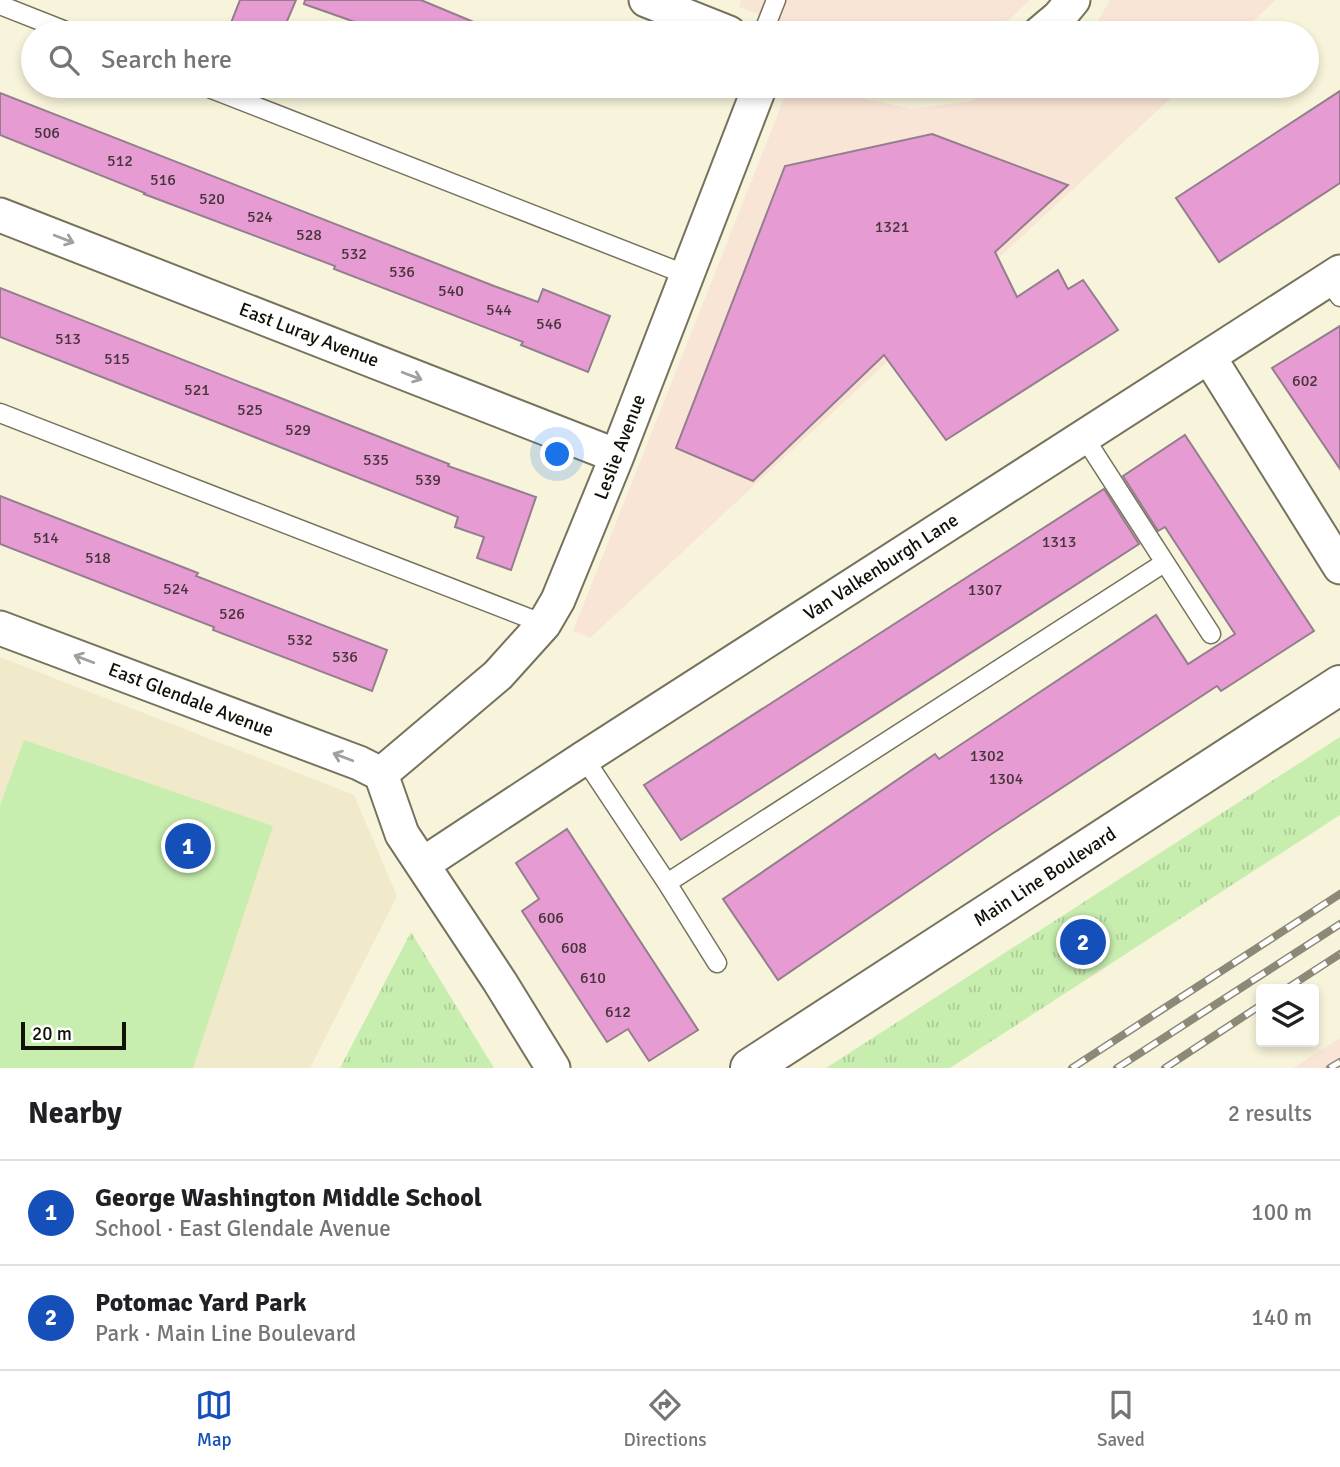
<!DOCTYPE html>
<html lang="en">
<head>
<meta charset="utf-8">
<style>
	:root { --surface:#fff; --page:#f6f6f6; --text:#202124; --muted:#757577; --line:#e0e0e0; --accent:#144fba }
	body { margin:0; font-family:Signika,sans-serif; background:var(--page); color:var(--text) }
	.controls { position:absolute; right:21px; bottom:21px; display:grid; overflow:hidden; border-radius:7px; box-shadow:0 4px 10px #0003 }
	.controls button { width:63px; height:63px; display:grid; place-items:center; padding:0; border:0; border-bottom:2px solid var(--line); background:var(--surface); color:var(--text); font:35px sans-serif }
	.scale { position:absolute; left:21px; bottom:18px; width:105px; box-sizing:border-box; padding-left:7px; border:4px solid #121108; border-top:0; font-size:19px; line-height:24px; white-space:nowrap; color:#121108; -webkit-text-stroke:5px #fff; paint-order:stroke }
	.you { position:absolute; left:558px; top:455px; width:24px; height:24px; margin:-18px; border:5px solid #fff; border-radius:50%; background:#1a73e8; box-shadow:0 0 0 10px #1a73e833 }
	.badge { display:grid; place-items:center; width:46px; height:46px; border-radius:50%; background:var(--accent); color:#fff; font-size:23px; font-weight:700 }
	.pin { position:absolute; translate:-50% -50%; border:4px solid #fff; box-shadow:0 2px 7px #0006 }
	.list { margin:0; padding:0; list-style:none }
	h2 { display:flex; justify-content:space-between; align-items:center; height:91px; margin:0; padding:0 28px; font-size:30px }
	h2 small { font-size:23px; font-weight:400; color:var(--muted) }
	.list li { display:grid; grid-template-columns:46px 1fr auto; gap:21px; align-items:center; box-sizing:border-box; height:105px; padding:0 28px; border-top:2px solid var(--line) }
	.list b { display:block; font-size:26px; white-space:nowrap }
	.list p { margin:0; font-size:23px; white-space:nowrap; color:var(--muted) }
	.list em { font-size:23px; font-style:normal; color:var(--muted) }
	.icon { flex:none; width:38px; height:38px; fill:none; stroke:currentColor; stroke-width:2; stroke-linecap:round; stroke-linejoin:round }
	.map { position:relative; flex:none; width:1340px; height:1068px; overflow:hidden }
	.search { position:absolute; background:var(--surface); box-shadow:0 4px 10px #0003; left:21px; right:21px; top:21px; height:77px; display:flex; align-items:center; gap:18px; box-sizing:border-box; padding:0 24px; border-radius:38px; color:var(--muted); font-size:26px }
	.sheet { height:301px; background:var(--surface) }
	nav { display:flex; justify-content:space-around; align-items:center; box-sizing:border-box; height:98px; border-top:2px solid var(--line); background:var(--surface); font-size:19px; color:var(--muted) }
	nav a { display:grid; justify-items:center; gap:4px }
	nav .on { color:var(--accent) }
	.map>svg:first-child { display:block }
	.commercial { fill:#f9e5d6 }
	.built { fill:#f0eaca }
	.park { fill:url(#park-tufts) }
	.garden { fill:#c8eeaf }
	.building { fill:#e79bd3; stroke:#937e8d; stroke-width:2 }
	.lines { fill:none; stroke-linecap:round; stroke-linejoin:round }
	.lane-casing { stroke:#76725c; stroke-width:21 }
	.street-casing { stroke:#76725c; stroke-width:37 }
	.secondary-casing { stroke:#76725c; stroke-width:42 }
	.lane { stroke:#fff; stroke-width:18 }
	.street { stroke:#fff; stroke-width:33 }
	.secondary { stroke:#fff; stroke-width:38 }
	.rail-casing { stroke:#8c8978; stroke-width:8 }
	.rail { stroke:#fff; stroke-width:5; stroke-dasharray:16; stroke-linecap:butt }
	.oneway { stroke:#a0a09c }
	.labels { text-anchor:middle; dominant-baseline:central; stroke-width:7; stroke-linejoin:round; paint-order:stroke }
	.number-label { font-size:16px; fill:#47343b }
	.street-label { font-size:19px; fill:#121108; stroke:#fff }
</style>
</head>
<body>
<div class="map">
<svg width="1340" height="1068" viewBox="0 0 1340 1068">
	<defs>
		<pattern id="park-tufts" width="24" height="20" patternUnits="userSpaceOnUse" patternTransform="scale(1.75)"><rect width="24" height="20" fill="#c8eeaf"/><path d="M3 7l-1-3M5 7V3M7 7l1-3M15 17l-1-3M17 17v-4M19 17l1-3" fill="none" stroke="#abcb95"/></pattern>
	</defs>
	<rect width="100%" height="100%" fill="#f8f4db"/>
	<!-- commercial -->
	<path class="commercial" d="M741,0h289l-21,20 -28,13h-176l-66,-26z
		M1110,0h166l-36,33h-155l10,-7z
		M789,86h19l103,23 61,-8 31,-15h181l-594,552 -17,-7z
		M1340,1038v30h-47z"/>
	<!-- built -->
	<path class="built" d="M0,657l354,138 43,101 -87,172h-310z"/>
	<!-- park -->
	<path class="park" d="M1340,737v78l-390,253h-124z
		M411,932l83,136h-154z"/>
	<!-- garden -->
	<path class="garden" d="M24,740l249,86 -80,242h-193v-263z"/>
	<!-- building -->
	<path class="building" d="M240,0h56l-14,33h-55z
		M305,0h116l79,33h-114l-82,-29z
		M1340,91v92l-121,79 -43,-64z
		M0,93l494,193 44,16 5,-13 67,27 -22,56 -67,-27 2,-3 -189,-73 1,-3 -191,-72 1,-1 -145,-58z
		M932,134l136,51 -73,67 22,45 41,-27 10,19 15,-9 35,50 -172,110 -62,-85 -131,126 -77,-33 109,-282z
		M0,288l423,166 26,10 -1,2 88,31 -25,73 -34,-12 7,-21 -29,-10 3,-10 -458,-180z
		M1340,326v143l-68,-101z
		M1185,435l129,196 -93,60 -4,-5 -224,147 -215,147 -55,-81 212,-145 4,5 217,-144 32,49 47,-30 -70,-107 -7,4 -35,-55z
		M1104,489l35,55 -458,296 -37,-55z
		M0,496l198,77 -2,3 191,74 -15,41 -159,-61 1,-3 -214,-83z
		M567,829l131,201 -49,31 -21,-32 -21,13 -85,-131 17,-12 -23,-36z"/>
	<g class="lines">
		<!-- lane casing -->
		<g class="lane-casing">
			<path id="lane" d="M0,5l71,28
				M763,33l13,-33
				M204,86l483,189
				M1328,280l12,17
				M0,413l544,211
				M1084,437l127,197
				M584,758l83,125 50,80
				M667,883l497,-320"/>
		</g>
		<!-- street casing -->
		<g class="street-casing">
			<path id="street" d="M646,0l83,33
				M1040,33l19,-16 14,-17
				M0,215l617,241
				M1209,357l131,210
				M0,628l359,135 22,11 117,-99 46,-51 14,-24 59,-144 143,-370
				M381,774l21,60 98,148 53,86
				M423,864l161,-106 756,-486"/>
		</g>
		<!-- secondary casing -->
		<g class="secondary-casing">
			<path id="secondary" d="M750,1068l590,-383"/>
		</g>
		<!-- lane -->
		<use href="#lane" class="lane"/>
		<!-- street -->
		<use href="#street" class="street"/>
		<!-- secondary -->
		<use href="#secondary" class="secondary"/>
		<!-- rail casing -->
		<g class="rail-casing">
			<path id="rail" d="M1286,989l54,-35
				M1072,1068l268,-174
				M1117,1068l223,-144
				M1165,1068l96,-63
				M1330,1068l10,-6"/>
		</g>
		<!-- rail -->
		<use href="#rail" class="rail"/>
	</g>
	<!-- one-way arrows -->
	<defs><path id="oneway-shaft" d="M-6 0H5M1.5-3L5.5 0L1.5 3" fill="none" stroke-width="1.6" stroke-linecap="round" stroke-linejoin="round" transform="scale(1.75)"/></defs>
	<g class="oneway">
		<use href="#oneway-shaft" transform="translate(64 239) rotate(21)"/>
		<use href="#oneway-shaft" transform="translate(412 376) rotate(21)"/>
		<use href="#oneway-shaft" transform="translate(84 659) rotate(-159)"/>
		<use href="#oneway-shaft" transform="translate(343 757) rotate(-159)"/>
	</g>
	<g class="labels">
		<!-- number labels -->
		<g class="number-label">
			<text x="47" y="133">506</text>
			<text x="120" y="161">512</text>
			<text x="163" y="180">516</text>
			<text x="212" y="199">520</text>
			<text x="260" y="217">524</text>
			<text x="892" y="227">1321</text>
			<text x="309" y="235">528</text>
			<text x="354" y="254">532</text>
			<text x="402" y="272">536</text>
			<text x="451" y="291">540</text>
			<text x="499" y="310">544</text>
			<text x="549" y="324">546</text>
			<text x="68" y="339">513</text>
			<text x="117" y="359">515</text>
			<text x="1305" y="381">602</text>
			<text x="197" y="390">521</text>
			<text x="250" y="410">525</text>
			<text x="298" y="430">529</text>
			<text x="376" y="460">535</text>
			<text x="428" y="480">539</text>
			<text x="46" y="538">514</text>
			<text x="1059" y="542">1313</text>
			<text x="98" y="558">518</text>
			<text x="176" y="589">524</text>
			<text x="985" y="590">1307</text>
			<text x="232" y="614">526</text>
			<text x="300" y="640">532</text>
			<text x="345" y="657">536</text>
			<text x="987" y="756">1302</text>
			<text x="1006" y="779">1304</text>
			<text x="551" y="918">606</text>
			<text x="574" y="948">608</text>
			<text x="593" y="978">610</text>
			<text x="618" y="1012">612</text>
		</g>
		<!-- street labels -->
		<g class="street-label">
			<text transform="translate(309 335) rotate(21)">East Luray Avenue</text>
			<text transform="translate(620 447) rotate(-69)">Leslie Avenue</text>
			<text transform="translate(881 567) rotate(-33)">Van Valkenburgh Lane</text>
			<text transform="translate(191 700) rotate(21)">East Glendale Avenue</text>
			<text transform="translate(1045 877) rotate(-33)">Main Line Boulevard</text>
		</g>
	</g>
</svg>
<div class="controls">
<button><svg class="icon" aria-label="layers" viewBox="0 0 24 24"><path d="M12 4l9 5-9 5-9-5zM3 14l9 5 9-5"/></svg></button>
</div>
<div class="scale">20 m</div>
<div class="you"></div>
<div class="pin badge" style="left:188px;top:846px">1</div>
<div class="pin badge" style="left:1083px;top:942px">2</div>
<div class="search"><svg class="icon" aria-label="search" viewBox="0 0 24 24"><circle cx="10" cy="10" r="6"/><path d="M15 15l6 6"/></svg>Search here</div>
</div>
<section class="sheet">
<h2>Nearby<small>2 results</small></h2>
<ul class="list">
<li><span class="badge">1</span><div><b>George Washington Middle School</b><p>School · East Glendale Avenue</p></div><em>100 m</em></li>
<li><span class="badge">2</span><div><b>Potomac Yard Park</b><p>Park · Main Line Boulevard</p></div><em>140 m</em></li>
</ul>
</section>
<nav>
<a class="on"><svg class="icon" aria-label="map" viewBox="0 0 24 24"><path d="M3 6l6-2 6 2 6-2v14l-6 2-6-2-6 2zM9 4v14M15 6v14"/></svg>Map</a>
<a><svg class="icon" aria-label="directions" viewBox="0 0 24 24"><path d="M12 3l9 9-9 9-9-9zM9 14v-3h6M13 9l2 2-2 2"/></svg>Directions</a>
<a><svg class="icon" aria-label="saved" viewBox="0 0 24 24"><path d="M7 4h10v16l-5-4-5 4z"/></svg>Saved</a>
</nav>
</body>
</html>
